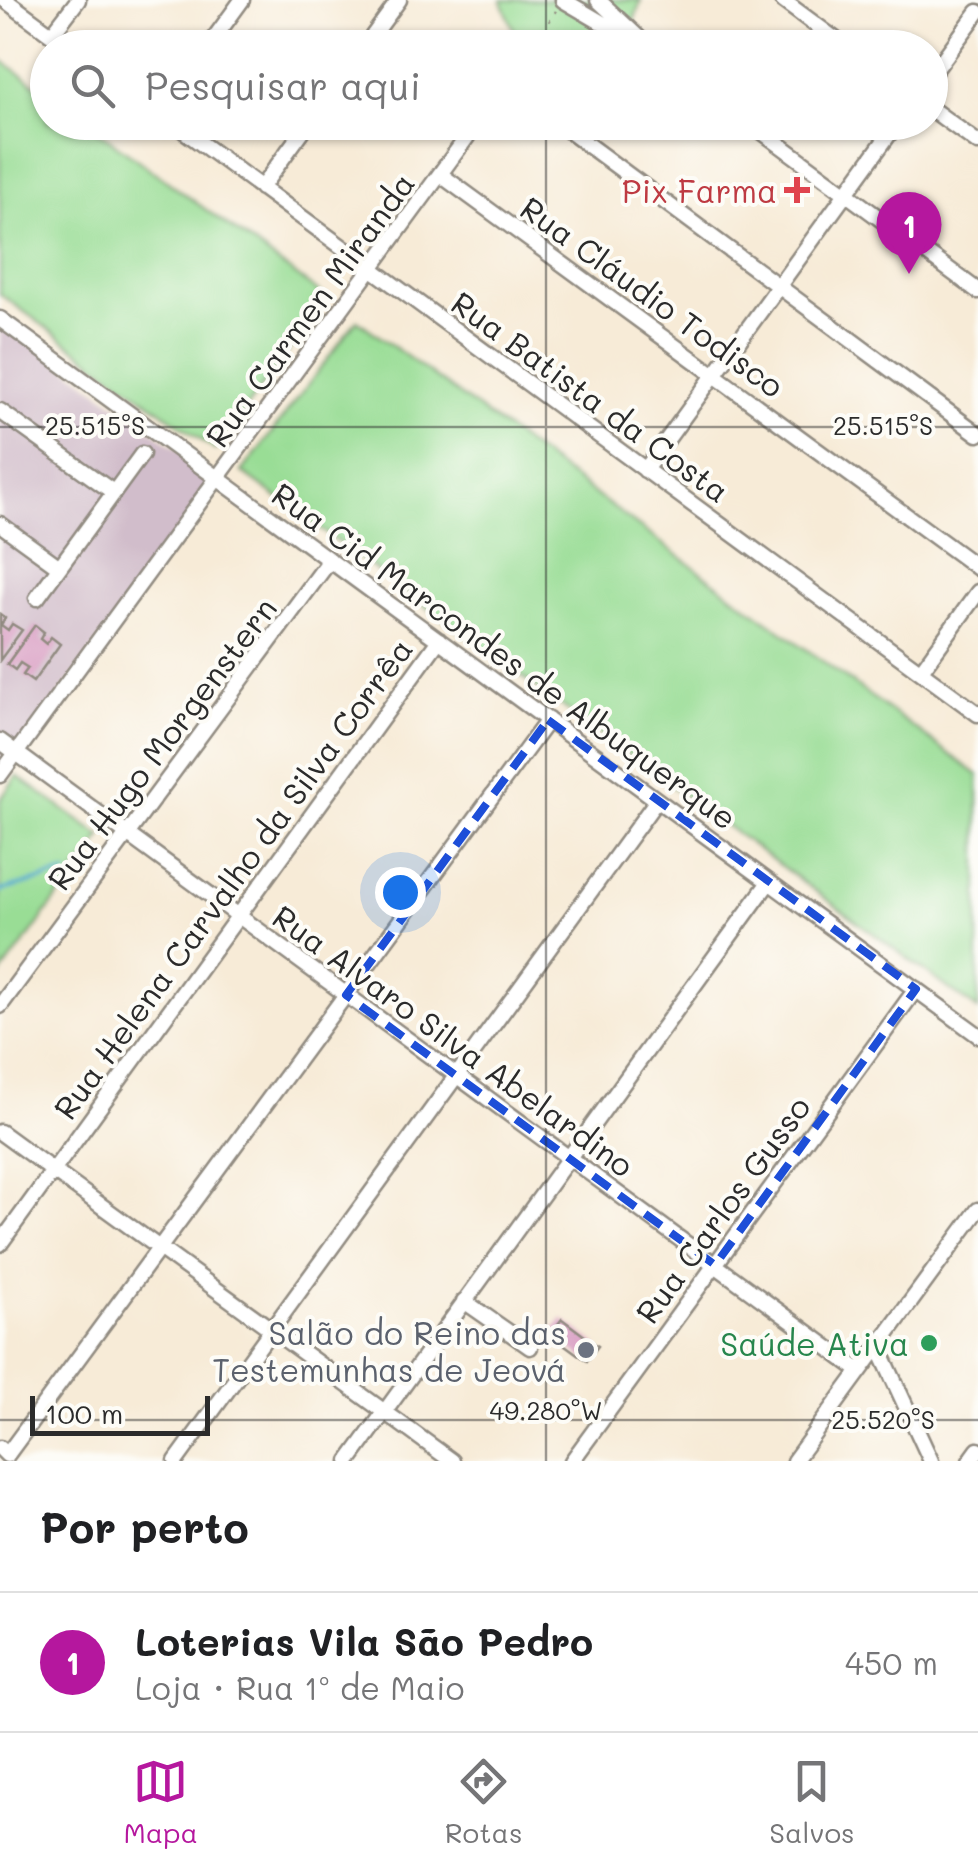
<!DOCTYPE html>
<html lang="pt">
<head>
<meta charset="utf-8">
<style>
	:root { --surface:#fff; --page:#f6f6f6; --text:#202124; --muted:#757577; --line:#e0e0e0; --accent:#b5179e }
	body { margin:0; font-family:Mali,sans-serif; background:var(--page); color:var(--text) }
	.scale { position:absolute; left:30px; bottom:25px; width:180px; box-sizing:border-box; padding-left:10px; border:5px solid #2b2b2b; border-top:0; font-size:28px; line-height:35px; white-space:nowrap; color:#2b2b2b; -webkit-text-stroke:8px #fdfcf7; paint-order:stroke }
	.you { position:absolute; left:400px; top:892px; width:35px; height:35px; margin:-25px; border:8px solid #fff; border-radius:50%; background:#1a73e8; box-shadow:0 0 0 15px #1a73e833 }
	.badge { display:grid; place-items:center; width:65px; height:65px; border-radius:50%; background:var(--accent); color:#fff; font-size:32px; font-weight:700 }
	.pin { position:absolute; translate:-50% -82px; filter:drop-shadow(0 2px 5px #0008) }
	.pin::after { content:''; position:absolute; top:52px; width:35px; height:30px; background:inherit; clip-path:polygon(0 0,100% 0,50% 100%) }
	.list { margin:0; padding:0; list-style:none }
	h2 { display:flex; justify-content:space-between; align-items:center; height:130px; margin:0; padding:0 40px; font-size:42px }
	h2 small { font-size:32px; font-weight:400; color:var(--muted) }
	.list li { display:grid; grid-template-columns:65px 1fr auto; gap:30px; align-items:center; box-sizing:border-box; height:140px; padding:0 40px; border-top:2px solid var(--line) }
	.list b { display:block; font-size:38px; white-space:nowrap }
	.list p { margin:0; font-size:32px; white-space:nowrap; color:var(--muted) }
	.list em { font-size:32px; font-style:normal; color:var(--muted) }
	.icon { flex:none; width:55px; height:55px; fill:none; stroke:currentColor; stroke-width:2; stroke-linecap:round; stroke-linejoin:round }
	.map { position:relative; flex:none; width:978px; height:1461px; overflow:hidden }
	.search { position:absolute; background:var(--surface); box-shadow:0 2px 8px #0004; left:30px; right:30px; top:30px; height:110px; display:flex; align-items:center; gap:25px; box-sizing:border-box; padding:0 35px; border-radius:55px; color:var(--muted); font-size:38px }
	.sheet { height:270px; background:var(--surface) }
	nav { display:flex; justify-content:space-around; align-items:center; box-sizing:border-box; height:140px; border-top:2px solid var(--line); background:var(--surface); font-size:28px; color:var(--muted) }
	nav a { display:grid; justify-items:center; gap:5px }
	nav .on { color:var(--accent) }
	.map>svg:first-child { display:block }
	.industrial { fill:#d1bdcb }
	.green { fill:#99dd95; stroke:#628460; stroke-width:2.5 }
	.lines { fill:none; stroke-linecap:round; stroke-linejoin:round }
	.stream { stroke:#4ba7c9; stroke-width:4 }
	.building { fill:#d89bc2 }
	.minor-casing { stroke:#918b81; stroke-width:19 }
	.path { stroke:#918b81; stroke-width:2.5; stroke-dasharray:2.5 8; stroke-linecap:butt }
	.minor { stroke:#fff; stroke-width:14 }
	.marked { fill:none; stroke:#1d4ed8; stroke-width:8; stroke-dasharray:20 12; stroke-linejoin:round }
	.ticks { fill:none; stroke:#2b2b2b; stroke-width:2.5; stroke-opacity:0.45 }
	.health-dot { fill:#e0444e; stroke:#fdfcf7; stroke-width:4 }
	.leisure-dot { fill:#2e9e5b; stroke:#fdfcf7; stroke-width:4 }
	.worship-dot { fill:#6b7280; stroke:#fdfcf7; stroke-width:4 }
	.labels { text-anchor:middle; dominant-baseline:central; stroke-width:8; stroke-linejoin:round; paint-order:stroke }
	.health-label { font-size:32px; fill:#be3a42; stroke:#fdfcf7; text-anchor:end }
	.street-label { font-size:32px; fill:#2b2b2b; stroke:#fdfcf7 }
	.worship-label { font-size:32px; fill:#5b616d; stroke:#fdfcf7; text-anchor:end }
	.leisure-label { font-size:32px; fill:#27864d; stroke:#fdfcf7; text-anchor:end }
	.ticks-label { font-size:25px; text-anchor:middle; fill:#2b2b2b; stroke:#fdfcf7; stroke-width:8; stroke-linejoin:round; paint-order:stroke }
</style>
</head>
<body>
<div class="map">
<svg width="978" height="1461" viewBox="0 0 978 1461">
	<rect width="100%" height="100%" fill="#fdfcf7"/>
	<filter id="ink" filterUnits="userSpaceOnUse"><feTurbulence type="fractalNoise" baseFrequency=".01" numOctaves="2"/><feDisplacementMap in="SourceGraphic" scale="20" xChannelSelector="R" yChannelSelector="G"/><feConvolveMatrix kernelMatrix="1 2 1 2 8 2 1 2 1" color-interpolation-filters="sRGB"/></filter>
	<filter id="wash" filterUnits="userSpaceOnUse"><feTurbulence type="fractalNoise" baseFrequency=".0048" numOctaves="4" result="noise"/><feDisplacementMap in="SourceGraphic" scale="40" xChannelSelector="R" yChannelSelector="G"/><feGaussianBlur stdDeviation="2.25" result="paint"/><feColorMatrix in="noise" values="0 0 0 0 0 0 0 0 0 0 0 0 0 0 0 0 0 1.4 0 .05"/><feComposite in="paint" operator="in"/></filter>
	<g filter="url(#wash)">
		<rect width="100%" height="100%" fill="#f7ebd7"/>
		<!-- industrial -->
		<path class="industrial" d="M0,319l218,160 -218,296z"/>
		<!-- green -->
		<path class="green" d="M501,0h140l-8,24 -22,24 -80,-1 -15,-13z
			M0,59l47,34 1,29 39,1 240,175 -112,152 -215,-156z
			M357,320l621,455v235l-736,-538z
			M17,776l85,61 -102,139v-176z"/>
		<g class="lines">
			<!-- stream -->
			<path class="stream" d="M0,891l66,-18"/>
		</g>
		<g id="blocks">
			<!-- building -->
			<path class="building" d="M0,614l5,4 -4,7 7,5 4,-6 10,6 -22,30z
				M35,625l9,7 -4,7 6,5 5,-7 9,7 -27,38 -10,-7 5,-7 -8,-5 -5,7 -8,-6z
				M562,1319l36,27 -11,15 -37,-27z"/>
		</g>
	</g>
	<g filter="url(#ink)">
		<use href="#blocks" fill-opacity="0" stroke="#918b81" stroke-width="2.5"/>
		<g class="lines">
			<!-- minor casing -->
			<g class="minor-casing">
				<path id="minor" d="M5,0l65,48
					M563,0l82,48
					M598,0l43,40
					M782,0l65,48
					M52,34l26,-34
					M207,48l35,-48
					M364,48l35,-48
					M930,77l48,-65
					M930,108l48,35
					M172,122l806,592
					M557,122l421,312
					M749,122l229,169
					M441,175l537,393
					M261,188l48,-66
					M0,319l978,716
					M0,411l113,81
					M645,470l253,-348
					M0,524l58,42
					M37,598l105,-144
					M921,671l57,-79
					M0,741l860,630
					M0,775l478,-653
					M0,1006l330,-446
					M0,1132l452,329
					M0,1244l439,-604
					M464,1301l66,46
					M878,1346l53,115
					M0,1448l7,7 541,-735
					M176,1461l481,-661
					M349,1461l420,-579
					M572,1461l344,-472
					M794,1461l184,-251
					M970,1461l8,-11"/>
			</g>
			<!-- path -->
			<path class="path" d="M532,48l24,-37"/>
			<!-- minor -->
			<use href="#minor" class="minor"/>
		</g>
	</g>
	<!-- marked area -->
	<path class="marked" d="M548,720l368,269 -201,276 -369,-270z"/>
	<!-- ticks -->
	<path class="ticks" d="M546,0v48M546,122v1339M0,427h978M0,1420h978"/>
	<!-- markers -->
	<path class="health-dot" d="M792 175h10v10h10v10h-10v10h-10v-10h-10v-10h10z"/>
	<circle class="leisure-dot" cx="929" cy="1343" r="10"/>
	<circle class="worship-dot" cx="586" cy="1350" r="10"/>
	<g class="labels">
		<!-- health labels -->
		<g class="health-label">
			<text x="777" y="190">Pix Farma</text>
		</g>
		<!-- street labels -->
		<g class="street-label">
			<text transform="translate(653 296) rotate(36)">Rua Cláudio Todisco</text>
			<text transform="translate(309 309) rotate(-54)">Rua Carmen Miranda</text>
			<text transform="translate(591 396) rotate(36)">Rua Batista da Costa</text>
			<text transform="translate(505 655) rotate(36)">Rua Cid Marcondes de Albuquerque</text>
			<text transform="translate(161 743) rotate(-53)">Rua Hugo Morgenstern</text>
			<text transform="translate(232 878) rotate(-54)">Rua Helena Carvalho da Silva Corrêa</text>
			<text transform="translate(454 1040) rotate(36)">Rua Alvaro Silva Abelardino</text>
			<text transform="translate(722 1209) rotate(-54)">Rua Carlos Gusso</text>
		</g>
		<!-- worship labels -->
		<g class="worship-label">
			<text x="566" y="1332">Salão do Reino das<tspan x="566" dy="37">Testemunhas de Jeová</tspan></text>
		</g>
		<!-- leisure labels -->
		<g class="leisure-label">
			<text x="909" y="1343">Saúde Ativa</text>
		</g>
	</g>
	<g class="ticks-label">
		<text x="95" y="435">25.515°S</text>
		<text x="883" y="435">25.515°S</text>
		<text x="546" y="1420">49.280°W</text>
		<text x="883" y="1429">25.520°S</text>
	</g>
</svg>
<div class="scale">100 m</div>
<div class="you"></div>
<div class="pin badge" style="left:909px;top:274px">1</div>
<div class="search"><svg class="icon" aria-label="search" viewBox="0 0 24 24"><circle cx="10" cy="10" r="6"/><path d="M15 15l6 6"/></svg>Pesquisar aqui</div>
</div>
<section class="sheet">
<h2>Por perto<small></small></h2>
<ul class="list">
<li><span class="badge">1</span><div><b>Loterias Vila São Pedro</b><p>Loja · Rua 1º de Maio</p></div><em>450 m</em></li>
</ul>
</section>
<nav>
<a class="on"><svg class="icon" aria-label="map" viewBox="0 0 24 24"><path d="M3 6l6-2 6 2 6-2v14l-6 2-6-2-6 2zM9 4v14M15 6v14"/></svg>Mapa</a>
<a><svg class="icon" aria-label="directions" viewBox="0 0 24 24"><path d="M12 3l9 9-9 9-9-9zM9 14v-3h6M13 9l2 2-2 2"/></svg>Rotas</a>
<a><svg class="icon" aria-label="saved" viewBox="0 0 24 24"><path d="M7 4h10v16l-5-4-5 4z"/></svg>Salvos</a>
</nav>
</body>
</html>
